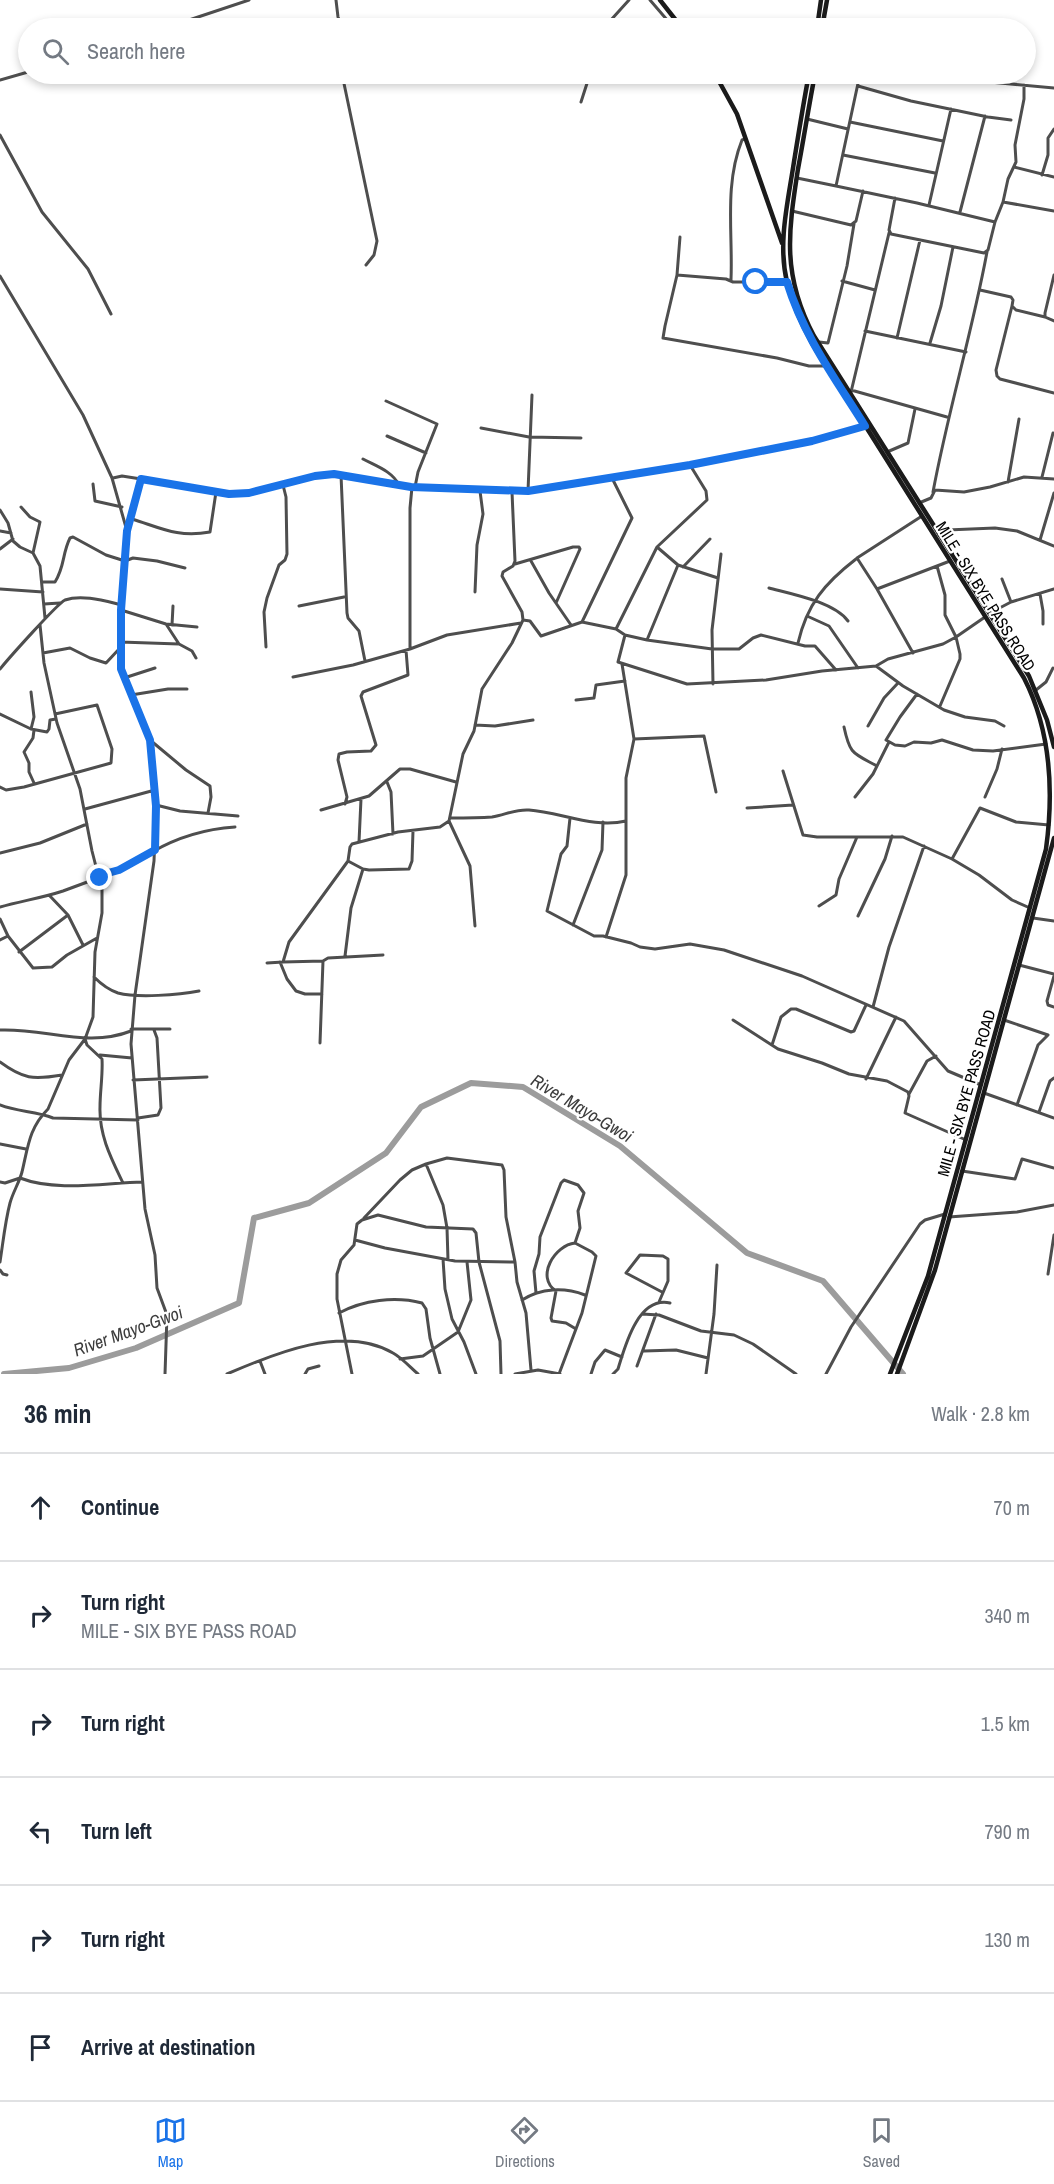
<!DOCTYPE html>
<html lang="en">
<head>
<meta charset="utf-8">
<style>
	:root { --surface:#fff; --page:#f6f6f7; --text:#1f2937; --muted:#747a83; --line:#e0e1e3; --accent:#1a73e8 }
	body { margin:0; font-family:"Archivo Narrow",sans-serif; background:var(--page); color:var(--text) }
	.stop { position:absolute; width:18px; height:18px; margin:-14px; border:4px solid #1a73e8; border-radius:50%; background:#fff }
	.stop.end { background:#1a73e8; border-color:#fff; box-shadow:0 2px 6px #0008 }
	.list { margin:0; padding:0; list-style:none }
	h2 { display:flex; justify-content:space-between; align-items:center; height:78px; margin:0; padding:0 24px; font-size:26px }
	h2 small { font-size:20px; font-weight:400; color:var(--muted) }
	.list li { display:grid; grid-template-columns:39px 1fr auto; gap:18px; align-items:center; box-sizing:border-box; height:108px; padding:0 24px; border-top:2px solid var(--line) }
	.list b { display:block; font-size:22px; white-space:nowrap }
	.list p { margin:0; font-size:20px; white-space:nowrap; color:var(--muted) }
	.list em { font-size:20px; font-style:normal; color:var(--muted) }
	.icon { flex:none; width:33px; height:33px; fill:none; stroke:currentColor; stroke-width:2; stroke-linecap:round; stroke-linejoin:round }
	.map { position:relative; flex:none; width:1054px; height:1374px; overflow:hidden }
	.search { position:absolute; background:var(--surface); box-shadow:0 3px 9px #0003; left:18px; right:18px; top:18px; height:66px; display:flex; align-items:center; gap:15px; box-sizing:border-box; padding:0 21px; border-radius:33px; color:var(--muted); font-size:22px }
	.sheet { height:726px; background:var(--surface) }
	nav { display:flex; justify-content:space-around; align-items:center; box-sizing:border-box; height:84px; border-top:2px solid var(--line); background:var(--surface); font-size:16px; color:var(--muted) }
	nav a { display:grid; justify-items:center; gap:3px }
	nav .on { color:var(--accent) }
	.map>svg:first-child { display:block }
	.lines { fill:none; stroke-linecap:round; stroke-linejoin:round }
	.river { stroke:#9c9c9c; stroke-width:6 }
	.street { stroke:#4e4e4e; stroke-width:3 }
	.secondary { stroke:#1b1b1b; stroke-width:4.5 }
	.route { stroke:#1a73e8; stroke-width:8 }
	.labels { text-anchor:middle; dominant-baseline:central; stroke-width:4.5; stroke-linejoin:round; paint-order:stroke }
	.street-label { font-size:16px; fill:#000; stroke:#fff }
	.water-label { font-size:18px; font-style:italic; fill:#3d3d3d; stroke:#fff }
</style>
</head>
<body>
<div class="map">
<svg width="1054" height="1374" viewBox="0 0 1054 1374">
	<rect width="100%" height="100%" fill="#fff"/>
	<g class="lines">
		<!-- river -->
		<path class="river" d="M4,1374l65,-6 67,-20 103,-45 15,-85 55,-15 77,-50 35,-46 50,-24 52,4 97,59 127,107 76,28 80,93"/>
		<!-- street -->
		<path class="street" d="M336,0l2,17 5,11
			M650,0l24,28
			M824,19l43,9
			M191,20l5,8
			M165,28l84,-28
			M606,28l4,-7 19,-21
			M926,28v-7
			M1026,55l3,-1 2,-9
			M210,74l1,7
			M342,74l35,167 -3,14 -8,10
			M956,74l34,8 64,6
			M0,80l28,-8
			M858,86l53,15 77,16 23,3
			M581,102l9,-28
			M807,119l41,10
			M850,122l93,19
			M0,135l42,77 46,57 23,45
			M843,155l92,18
			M1014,167l40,10
			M1042,175l6,-20v-17l6,-9
			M797,178l39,8 24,-112
			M836,186l81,17 78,19 8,-20 51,9
			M895,198l-6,32 2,4 93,19 4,-3 7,-28
			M1003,202l5,-23 8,-17 -1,-17 9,-46v-14
			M929,205l22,-96
			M792,211l59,14 5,-4 7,-30
			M960,212l25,-96
			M680,237l-3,38 -12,51 -2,12 114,20 32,8h16
			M677,275l49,4 7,3h54
			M1054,275l-9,38v4l9,4
			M0,276l83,139 29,63 15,53 -6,79v59l29,71 6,65 -2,56 -19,134 -4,49 14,165 10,46 2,33 10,27 -2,59
			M731,280c2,-47 -7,-95 11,-140l3,-1
			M842,281l33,9
			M980,290l31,7 2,3 -1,6 4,4 29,7
			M1012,306l-16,64 1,6 3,3 54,14
			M865,331l101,21
			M897,338l23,-98
			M819,342l9,1 19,-77 7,-42
			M930,343l11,-37 12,-59
			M851,390l96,27
			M851,392l38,-159
			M386,401l51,23 -19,48 -3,15
			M481,428l48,9 52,1
			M387,436l39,17
			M887,452l21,-9 7,-34
			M363,459c13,7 29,12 36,26
			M341,475l6,138 1,5 11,13 6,30
			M1042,477l11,-44
			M113,478l9,-2 19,3
			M1008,482l11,-63
			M93,484l2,17 27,6
			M528,491l4,-96
			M933,492c15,-81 39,-159 54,-240
			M919,503l12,-5 4,-8 29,2 26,-5 34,-10 30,2
			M21,507l9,10 10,5 -7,31
			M0,510l8,13 5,18 7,6 13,6 7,13 5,52
			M132,519c29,9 46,19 78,13l6,-40
			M128,529l13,-50 88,14h20l66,-17 19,-2 78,13 116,4 44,-6 118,-20 32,-8 90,-16 53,-15
			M0,531l11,2
			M939,535l8,-5 48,-2 22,3 37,15
			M1040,540l14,-47
			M657,547l21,18 40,13
			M0,549l13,-10
			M531,561l18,32 22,32
			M515,564l58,-17h6l1,2 -24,54
			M683,567l27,-28
			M1002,579l9,23
			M42,582h13c10,-16 7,-28 15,-44l3,-1 33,18 19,6 8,-3 24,3 28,7
			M769,588c23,6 65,14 79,33
			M0,589l43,3
			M877,589l60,-23
			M475,592l2,-47 6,-31 -3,-23
			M1040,594l3,17v13
			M44,604l16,-1
			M299,606l45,-9
			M121,610l45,14 31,3
			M990,613l21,-11 43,-13
			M807,616l22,10 29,42
			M523,620l7,1 11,15 41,-14 34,7 9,6 22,5 65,9h27l14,-11 8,-3 44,11h10l21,24
			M582,622l50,-104 -20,-40
			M166,624l13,20 13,7 4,7
			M172,625l1,-19
			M616,629l41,-82 50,-47 -1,-9 -16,-26
			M625,635l-7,27 69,22 79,-4 56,-9 54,-5 12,-7 55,-15 13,-7 -11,-22v-20l-8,-29 13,-5
			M647,640l31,-75
			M120,642l59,2
			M798,643c9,-39 27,-60 58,-84
			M266,647l-2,-35 3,-14 12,-33 6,-5 2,-6 -1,-57 -3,-12
			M410,649v-141l2,-21
			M43,653l27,-5 20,10 16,5 14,-15
			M913,653l-36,-64 -20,-31 65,-42
			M622,664l12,75 70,-3 12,56
			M876,666l27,20 41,24 21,7 30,4 9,5
			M0,669c9,-11 57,-65 65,-69 17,-6 40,1 57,5
			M293,677l60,-12 57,-16 37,-14 74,-12
			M124,678l31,-10
			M713,684l-1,-54 9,-76
			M1036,690l10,-8 7,-14
			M31,692l3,25 -3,12
			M917,694l-17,23 -14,23 9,5 10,1 9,-4 17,1 11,-3 31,10 20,1 53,-7
			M131,695l37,-6h19
			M576,700l18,-2 2,-13 29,-4
			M940,706l20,-47v-5l-4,-17 29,-20
			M0,714l31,15 16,3 2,-3 1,-9 6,-1
			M475,725l20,1 38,-6
			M868,726l16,-28 14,-15
			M844,727c6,28 9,26 33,39
			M34,730l-1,8 -9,14 5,11v9l5,11
			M150,740l36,30 24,16 1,11 -3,16
			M783,771l20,64 14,2h86l49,22 27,16 33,25 18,8
			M387,782l4,10 2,42
			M0,787l6,3 18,-3 87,-24 1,-14 -15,-44 -42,9
			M855,797l18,-23 16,-32
			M985,797l12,-28 5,-20
			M345,804l2,-7 -9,-37 1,-6 8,-2 24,-1 5,-6 -15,-49 2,-4 45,-17 -2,-25
			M156,805l24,6 58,5
			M747,808l46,-3
			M85,809l70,-19
			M321,810l48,-14 31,-27h10l46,13
			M450,818c14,0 28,0 42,-1 13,-2 23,-8 37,-7 31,2 65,19 97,11v-43l8,-39
			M570,818l-3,28 -6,8 -14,57 47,25h9l28,7 9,4 15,2 35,-5 34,6 78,26 102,45 44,50 33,14
			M449,821l21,45 5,60
			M359,842l2,-43
			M0,853l40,-10 47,-19
			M952,859l28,-51 36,14 33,3
			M348,861l15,8 6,1 40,-1 3,-8 1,-30
			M49,895l19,20 15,30
			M819,906l17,-11 3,-16 18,-42
			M0,907c21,-6 42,-9 63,-16 19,-7 38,-14 56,-21 11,-4 22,-12 33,-18 26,-15 52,-23 83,-25
			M858,916l27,-57 7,-23
			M1033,918l21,3
			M0,919l8,17 25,32 19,-1 15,-12 30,-17
			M573,925l29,-75 1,-28
			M606,937l20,-62v-54
			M0,940l8,-4
			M19,952l49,-37
			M345,956l6,-48 12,-39
			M280,962l7,17 9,12 9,3h17
			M283,962l40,-1 5,-3 55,-3
			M267,963l16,-1 6,-20 59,-81 2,-14 2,-3 46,-12 42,-5 9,-6 14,-67 11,-23 8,-42 30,-46 11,-23 -1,-8 -20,-36 1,-4 10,-6 2,-5 -3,-69
			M1019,965l35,9
			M1054,976l-7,25 1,4 6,2
			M94,977c7,7 15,13 24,16 19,5 61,2 81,-2
			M873,1007l16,-60 35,-101
			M733,1020l45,29 44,14 27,11 38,7 21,11 1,4 -4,17 61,27
			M1004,1020l44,15 -10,10 -21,60
			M131,1029h39
			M0,1030c45,-2 88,18 131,1
			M85,1039l2,6 15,14c1,16 -2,32 -2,48 -1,28 11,51 23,76
			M320,1043l3,-82
			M772,1045l9,-28 10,-8h5l55,23 3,-1 12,-26
			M100,1055l32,3
			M0,1062c23,17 33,18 62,13
			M866,1079l30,-62
			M133,1080l74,-3
			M984,1093l70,25
			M909,1094l18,-33 9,-5
			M0,1105c17,7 36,6 53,13l85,2
			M1039,1112l11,-31 4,-3
			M138,1118l20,-3 3,-7 -4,-70 -3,-8
			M0,1144l26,5
			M426,1164l17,41 4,23 1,32
			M962,1171l53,8 7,-20 32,9
			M0,1182l5,1 15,-5c36,14 84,5 122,4
			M949,1217l68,-5 37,-7
			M364,1218l36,-38 12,-10 14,-6 21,-6 55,7 2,5 2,47 9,45
			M355,1240l30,8 70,13 60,1 2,20 9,31 5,57
			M443,1259l2,30 7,30 12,23 12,32
			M0,1262c3,-19 5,-40 10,-59 3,-11 9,-20 12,-31 6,-25 7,-44 26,-63l21,-49 16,-21 8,-22 2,-65 7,-39v-23l-10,-39 -12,-62 -23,-66 -13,-60 -4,-38
			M0,1270l3,4 4,1
			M1048,1274l6,-39
			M556,1291c-21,-14 -1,-46 19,-48l17,9 4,4 -1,4 -13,53 -23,61
			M556,1291l-5,27 1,3 14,2 10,6
			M536,1293l-2,-22 5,-17 1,-17 21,-54 3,-3 14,5 6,8 -6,18 2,17 -5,15
			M522,1300c19,-12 42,-13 63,-5
			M659,1302l9,-21v-22l-5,-3 -23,-1 -14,18 36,19
			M339,1313c24,-13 56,-17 83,-10l4,6 4,29 10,36
			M642,1314l17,1 42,16 33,4 19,9 43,30
			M644,1351l32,-1 32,8
			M400,1359l23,-3 35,-24 13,-32 -4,-38
			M260,1361l5,13
			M637,1366l19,-52
			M227,1374c46,-20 117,-50 166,-21 9,5 17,14 25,21
			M305,1374l3,-5 11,-3
			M352,1374l-15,-75v-25l4,-14 13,-15 3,-21 5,-4 16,-5 48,12 47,2 3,4 3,29 21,79 1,33
			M515,1374l23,-4 22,4
			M591,1374l4,-12 10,-12 17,7
			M613,1374l5,-5c7,-23 20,-73 52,-66
			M706,1374l8,-60 3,-49
			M826,1374l25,-47 69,-103 5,-4 20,-6"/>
		<!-- secondary -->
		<path class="secondary" d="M660,0l22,28
			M817,28l4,-28
			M822,28l5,-28
			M715,74l22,40 45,129
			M809,74c-6,31 -11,63 -16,94 -6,38 -15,77 -6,114 11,46 38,83 64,121l173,275c27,53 30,112 22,171l-110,398 -8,29 -38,98
			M815,74c-6,31 -11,63 -17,95 -10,64 -16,107 16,167l215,340 18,44 7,27
			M897,1374l38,-104 119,-432"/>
	</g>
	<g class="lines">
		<!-- route -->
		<path class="route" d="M100,878l8,-5 11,-3 36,-20 1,-44 -6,-66 -29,-71v-59l6,-79 14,-52 88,15 20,-1 66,-17 19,-2 77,13 117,4 162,-26 122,-24 53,-15c-30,-48 -61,-89 -78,-144h-31"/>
	</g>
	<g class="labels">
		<!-- street labels -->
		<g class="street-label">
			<text transform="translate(986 596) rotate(58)">MILE - SIX BYE PASS ROAD</text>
			<text transform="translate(966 1093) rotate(-74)">MILE - SIX BYE PASS ROAD</text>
		</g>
		<!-- water labels -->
		<g class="water-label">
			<text transform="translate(582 1108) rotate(31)">River Mayo-Gwoi</text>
			<text transform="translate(128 1331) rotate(-20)">River Mayo-Gwoi</text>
		</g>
	</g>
</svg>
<div class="stop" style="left:756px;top:282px"></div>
<div class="stop end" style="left:100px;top:878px"></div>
<div class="search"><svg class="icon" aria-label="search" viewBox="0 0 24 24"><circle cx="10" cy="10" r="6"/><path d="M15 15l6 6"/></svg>Search here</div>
</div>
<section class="sheet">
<h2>36 min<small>Walk · 2.8 km</small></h2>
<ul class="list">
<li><svg class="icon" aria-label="ahead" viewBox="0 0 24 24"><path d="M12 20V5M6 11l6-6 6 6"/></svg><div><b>Continue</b></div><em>70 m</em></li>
<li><svg class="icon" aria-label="right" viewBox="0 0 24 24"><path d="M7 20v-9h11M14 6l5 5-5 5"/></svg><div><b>Turn right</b><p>MILE - SIX BYE PASS ROAD</p></div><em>340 m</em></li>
<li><svg class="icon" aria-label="right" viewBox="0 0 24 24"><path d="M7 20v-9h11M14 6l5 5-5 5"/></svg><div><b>Turn right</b></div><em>1.5 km</em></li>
<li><svg class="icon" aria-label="left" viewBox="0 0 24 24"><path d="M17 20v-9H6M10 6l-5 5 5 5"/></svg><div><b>Turn left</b></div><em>790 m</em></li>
<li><svg class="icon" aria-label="right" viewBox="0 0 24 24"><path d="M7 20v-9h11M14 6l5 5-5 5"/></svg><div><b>Turn right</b></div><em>130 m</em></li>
<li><svg class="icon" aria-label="arrive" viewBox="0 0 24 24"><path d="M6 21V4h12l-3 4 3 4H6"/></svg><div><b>Arrive at destination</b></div></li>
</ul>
</section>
<nav>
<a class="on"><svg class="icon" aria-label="map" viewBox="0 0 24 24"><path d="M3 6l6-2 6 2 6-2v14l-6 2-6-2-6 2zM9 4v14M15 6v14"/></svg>Map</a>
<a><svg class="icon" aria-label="directions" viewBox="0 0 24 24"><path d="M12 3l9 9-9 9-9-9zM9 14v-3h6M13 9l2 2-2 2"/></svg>Directions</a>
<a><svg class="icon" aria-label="saved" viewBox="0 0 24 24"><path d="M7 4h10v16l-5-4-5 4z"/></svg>Saved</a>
</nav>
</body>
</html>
